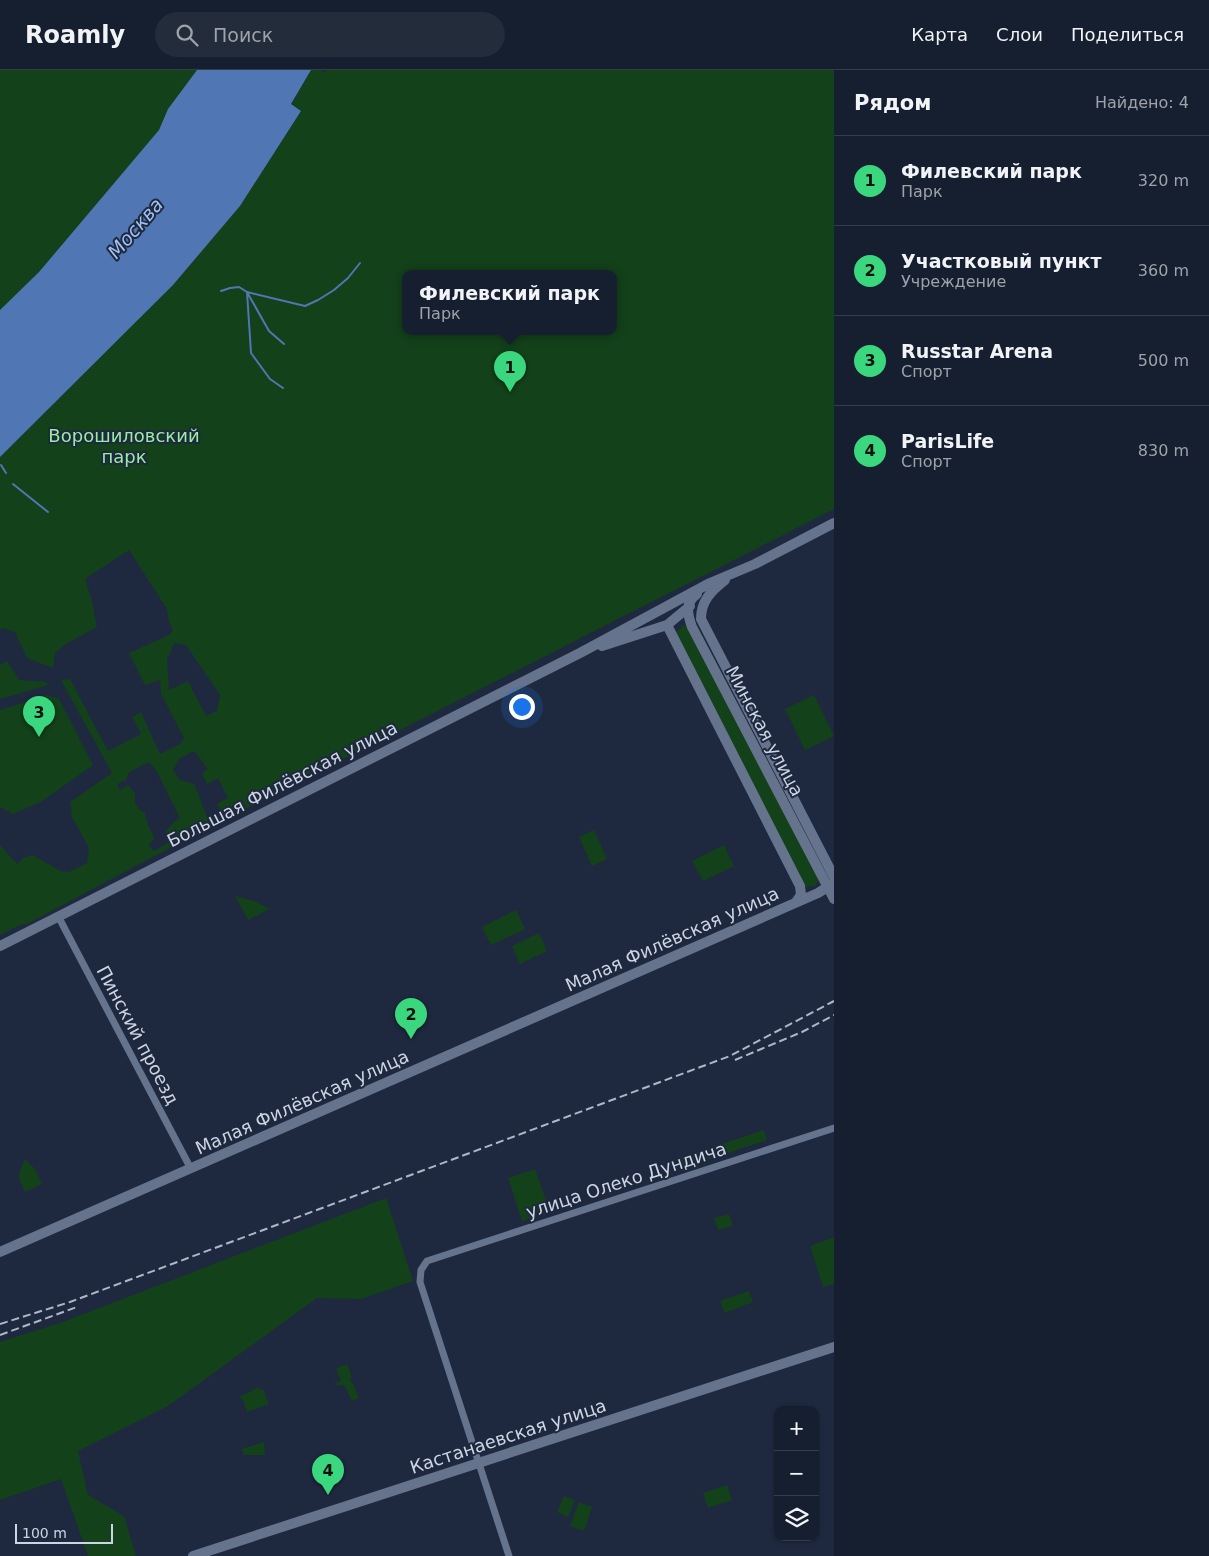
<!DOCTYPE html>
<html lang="ru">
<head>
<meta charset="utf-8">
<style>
	:root { --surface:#161f2f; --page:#232c3b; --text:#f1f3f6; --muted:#9ea2aa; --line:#353d4b; --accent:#3bd77e }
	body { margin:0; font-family:"DejaVu Sans",sans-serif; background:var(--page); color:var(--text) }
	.controls { position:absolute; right:15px; bottom:15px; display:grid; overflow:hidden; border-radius:10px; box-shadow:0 1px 4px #0004 }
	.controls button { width:45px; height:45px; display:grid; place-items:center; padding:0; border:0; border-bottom:1px solid var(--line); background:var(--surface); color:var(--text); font:25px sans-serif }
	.scale { position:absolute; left:15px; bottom:12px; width:98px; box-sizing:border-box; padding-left:5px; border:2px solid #cdd4e3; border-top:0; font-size:14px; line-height:18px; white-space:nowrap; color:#cdd4e3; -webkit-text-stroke:4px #1e293f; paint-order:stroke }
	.you { position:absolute; left:521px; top:636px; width:18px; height:18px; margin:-12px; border:4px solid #fff; border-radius:50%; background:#1a73e8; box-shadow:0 0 0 8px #1a73e833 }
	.badge { display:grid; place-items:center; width:32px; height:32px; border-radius:50%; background:var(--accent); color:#111; font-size:16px; font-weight:700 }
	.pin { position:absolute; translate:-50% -41px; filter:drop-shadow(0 1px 2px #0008) }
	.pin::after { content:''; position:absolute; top:26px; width:18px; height:15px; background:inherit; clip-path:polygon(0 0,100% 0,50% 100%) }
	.popup { position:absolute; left:402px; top:200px; width:215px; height:65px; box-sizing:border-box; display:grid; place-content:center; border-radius:10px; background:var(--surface); filter:drop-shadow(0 1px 4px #0005); font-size:16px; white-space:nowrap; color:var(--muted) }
	.popup b { font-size:19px; color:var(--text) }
	.popup::after { content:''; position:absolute; left:50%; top:100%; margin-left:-10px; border:10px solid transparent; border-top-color:var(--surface) }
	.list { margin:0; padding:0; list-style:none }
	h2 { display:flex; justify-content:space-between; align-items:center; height:65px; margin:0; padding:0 20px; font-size:21px }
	h2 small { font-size:16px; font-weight:400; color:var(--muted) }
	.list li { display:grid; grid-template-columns:32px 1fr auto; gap:15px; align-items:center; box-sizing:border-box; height:90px; padding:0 20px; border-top:1px solid var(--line) }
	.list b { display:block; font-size:19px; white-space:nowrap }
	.list p { margin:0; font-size:16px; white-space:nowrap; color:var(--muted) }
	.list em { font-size:16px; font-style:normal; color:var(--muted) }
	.icon { flex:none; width:28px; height:28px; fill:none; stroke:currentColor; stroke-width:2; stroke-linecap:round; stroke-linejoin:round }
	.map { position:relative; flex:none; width:834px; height:1486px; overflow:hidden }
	header { display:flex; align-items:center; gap:30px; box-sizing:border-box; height:70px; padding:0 25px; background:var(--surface); border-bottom:1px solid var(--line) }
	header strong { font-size:24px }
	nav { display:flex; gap:28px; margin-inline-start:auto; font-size:18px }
	.search { width:350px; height:45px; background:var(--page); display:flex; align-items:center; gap:12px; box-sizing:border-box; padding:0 18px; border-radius:28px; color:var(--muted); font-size:19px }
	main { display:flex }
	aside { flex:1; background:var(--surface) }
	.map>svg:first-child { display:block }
	.green { fill:#13411a; fill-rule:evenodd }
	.water { fill:#5076b3 }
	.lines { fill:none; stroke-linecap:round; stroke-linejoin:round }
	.stream { stroke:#5076b3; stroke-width:2 }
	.street { stroke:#66738d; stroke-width:7 }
	.secondary { stroke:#66738d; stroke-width:10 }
	.rail { stroke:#afb7c7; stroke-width:2; stroke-dasharray:8 4; stroke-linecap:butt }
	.labels { text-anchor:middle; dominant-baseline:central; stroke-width:4; stroke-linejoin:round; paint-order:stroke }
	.park-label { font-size:18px; fill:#98ed9f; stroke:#1e293f }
	.street-label { font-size:18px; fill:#cdd4e3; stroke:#1e293f }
	.water-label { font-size:19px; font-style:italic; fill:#a1c2f5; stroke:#1e293f }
</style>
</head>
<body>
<header>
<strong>Roamly</strong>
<div class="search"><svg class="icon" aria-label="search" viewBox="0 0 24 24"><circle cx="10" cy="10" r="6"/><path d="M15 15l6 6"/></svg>Поиск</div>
<nav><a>Карта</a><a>Слои</a><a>Поделиться</a></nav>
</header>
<main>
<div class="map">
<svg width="834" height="1486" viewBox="0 0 834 1486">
	<rect width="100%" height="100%" fill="#1e293f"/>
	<!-- green -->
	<path class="green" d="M0,0h197l-29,39 -9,21 -120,142 -39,38z
		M311,0h9l4,2 2,-2h508v439l-640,326 -167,89h-5l-22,11v-90l17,19 6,-6 9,-3 29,16 8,1 18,-9 2,-15 -17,-31 -2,-15 42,-29 -51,-93 9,-1 38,72 33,-17 -9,-17 9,-5 19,42 20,-10 4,-6 -23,-44 -1,-14 -15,5 -16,-32 40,-18 4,-5 -4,-8 -2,-13 -38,-59 -44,29 7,22 5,26 -31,17 -11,9 -2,15 -26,-10 -12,-26 -13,-4 -2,2v-173l173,-172 67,-79 61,-95 -10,-6zM406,203h208v58h-208zM174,573l12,2 34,50 -3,16 -11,5 -18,-35 -19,9 -2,-30zM194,681l14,18 -6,4 5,11 11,-6 10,20 -11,6 7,13 -15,5 -15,-38 -14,-4 -7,-10 7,-12zM149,692l7,8 24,48 -6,4 -8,9 2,12 -14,8 -6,-7 6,-4c-1,-10 -8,-14 -9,-27l-4,-2 -6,-8v-10l-7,-8 -7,4 -1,2 -3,-7 9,-4 3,-8z
		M685,554l134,255 -4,7 -9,1 -4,-3 -126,-252z
		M7,591l12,19 27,2 2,3 -48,14v-34z
		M47,625l12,4 34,66 -52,37 -28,12 -13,-7v-97z
		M814,625l20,41 -29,14 -20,-41z
		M594,760l13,29 -15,7 -13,-29z
		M724,775l10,21 -31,15 -11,-20z
		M235,826l19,5 16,8 -22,11z
		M516,840l9,19 -34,16 -9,-18z
		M539,863l8,18 -27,13 -8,-18z
		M764,1060l3,10 -85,28 -3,-10z
		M25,1089l10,10 7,15 -17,8 -7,-16z
		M535,1099l15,43 -28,9 -14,-43z
		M386,1128l27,83 -52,18 -44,-1 -149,108 -90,45 10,44 36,21 12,40h-48l-27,-77 -61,21v-158l60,-19z
		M729,1144l4,12 -15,4 -4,-12z
		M834,1167v47l-11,3 -13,-41z
		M749,1221l4,11 -28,11 -5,-12z
		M347,1294l5,13 -2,1 2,5h1l6,15 -7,3 -8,-16h-8l-1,-2 6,-2 -5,-13z
		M259,1317l1,3 3,-1 6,15 -22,8 -4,-12 -4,-3z
		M264,1372l1,13h-21l-2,-6z
		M727,1415l5,15 -24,8 -5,-15z
		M564,1426l11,4 -7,17 -11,-5z
		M579,1432l13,5 -8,24 -14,-5z"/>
	<!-- water -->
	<path class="water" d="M197,0h114l-20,34 10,7 -61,95 -67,79 -173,172v-147l39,-38 120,-142 9,-21z"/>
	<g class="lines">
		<!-- stream -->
		<path class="stream" d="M221,221l9,-3 9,-1 8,5 22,39 15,13
			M283,318l-13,-9 -19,-26 -4,-61 58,14 13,-6 16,-10 14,-12 12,-15
			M1,395l5,8
			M13,414l35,28"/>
		<!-- street -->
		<path class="street" d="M58,846l133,253
			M509,1486l-89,-274 1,-12 6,-9 407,-133"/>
		<!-- secondary -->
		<path class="secondary" d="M725,510c-14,11 -24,21 -24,39l133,258
			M697,524c-12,9 -10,19 -5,33l142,272
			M667,555l133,261 1,9 -5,7
			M602,576l65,-21 23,-19
			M0,876l580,-293 130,-70 45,-19 79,-41
			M0,1182l818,-359 16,-10
			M193,1486l641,-209"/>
		<!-- rail -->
		<path class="rail" d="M735,990l67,-28 32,-17
			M0,1254l70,-22 660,-246 104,-55
			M0,1265l77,-28"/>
	</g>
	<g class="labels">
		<!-- park labels -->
		<g class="park-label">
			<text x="124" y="365">Ворошиловский<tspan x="124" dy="21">парк</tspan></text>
		</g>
		<!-- street labels -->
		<g class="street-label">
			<text transform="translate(765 661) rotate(62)">Минская улица</text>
			<text transform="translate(282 714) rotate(-27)">Большая Филёвская улица</text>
			<text transform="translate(672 869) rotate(-24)">Малая Филёвская улица</text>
			<text transform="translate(138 965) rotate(62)">Пинский проезд</text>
			<text transform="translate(302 1032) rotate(-24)">Малая Филёвская улица</text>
			<text transform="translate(626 1110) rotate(-18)">улица Олеко Дундича</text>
			<text transform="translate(508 1366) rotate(-18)">Кастанаевская улица</text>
		</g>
		<!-- water labels -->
		<g class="water-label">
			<text transform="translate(135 158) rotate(-49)">Москва</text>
		</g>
	</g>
</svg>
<div class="controls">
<button>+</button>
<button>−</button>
<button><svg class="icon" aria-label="layers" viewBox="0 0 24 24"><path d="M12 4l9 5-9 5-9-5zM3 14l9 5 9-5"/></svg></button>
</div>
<div class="scale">100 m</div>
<div class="you"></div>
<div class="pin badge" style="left:510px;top:322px">1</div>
<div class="popup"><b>Филевский парк</b>Парк</div>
<div class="pin badge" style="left:411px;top:969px">2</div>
<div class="pin badge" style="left:39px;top:667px">3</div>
<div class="pin badge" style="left:328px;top:1425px">4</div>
</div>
<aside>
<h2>Рядом<small>Найдено: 4</small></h2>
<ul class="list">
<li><span class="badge">1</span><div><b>Филевский парк</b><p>Парк</p></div><em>320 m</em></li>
<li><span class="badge">2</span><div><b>Участковый пункт</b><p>Учреждение</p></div><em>360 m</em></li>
<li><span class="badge">3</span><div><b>Russtar Arena</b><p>Спорт</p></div><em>500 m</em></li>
<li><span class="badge">4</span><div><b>ParisLife</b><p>Спорт</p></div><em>830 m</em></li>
</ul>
</aside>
</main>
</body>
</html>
